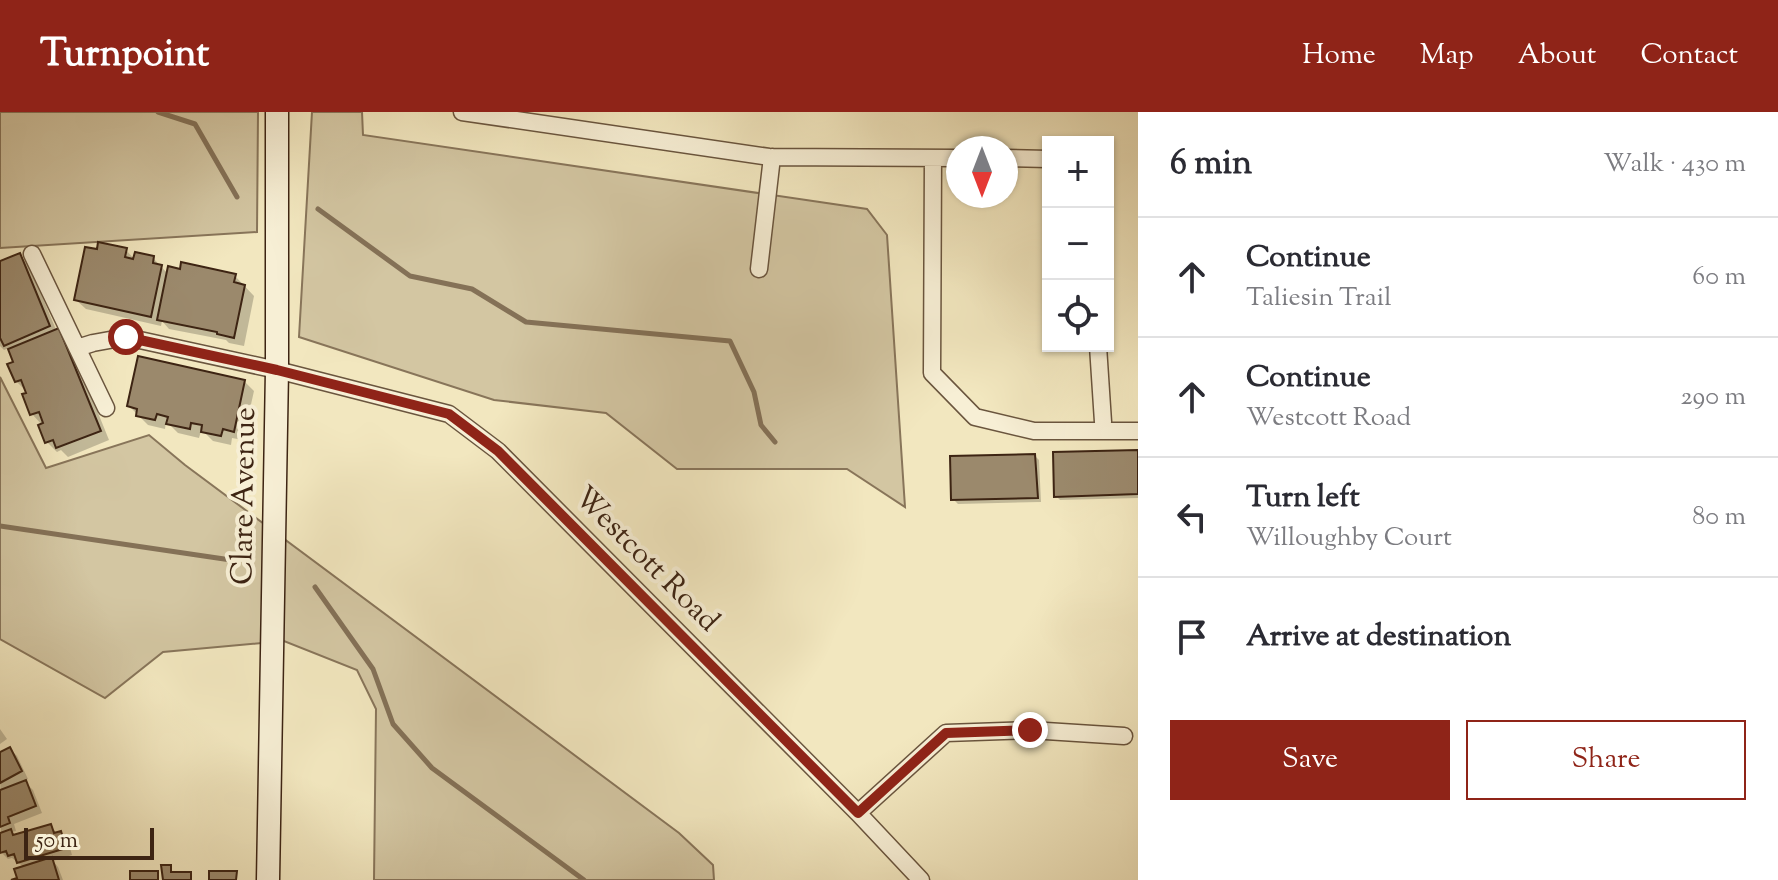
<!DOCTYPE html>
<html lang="en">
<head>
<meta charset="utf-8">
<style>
	:root { --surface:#fff; --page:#f7f7f7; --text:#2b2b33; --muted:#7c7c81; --line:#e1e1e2; --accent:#8f2418 }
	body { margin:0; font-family:"Sorts Mill Goudy",serif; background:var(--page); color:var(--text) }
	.controls { position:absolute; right:24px; top:24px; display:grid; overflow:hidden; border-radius:0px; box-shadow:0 2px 6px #0004 }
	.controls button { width:72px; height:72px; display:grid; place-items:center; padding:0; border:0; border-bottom:2px solid var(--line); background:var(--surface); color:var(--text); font:40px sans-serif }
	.compass { position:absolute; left:946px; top:24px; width:72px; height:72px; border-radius:50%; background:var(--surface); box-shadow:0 2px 6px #0004; rotate:180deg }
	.scale { position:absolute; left:24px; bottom:20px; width:130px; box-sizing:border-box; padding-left:8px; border:4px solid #3d2413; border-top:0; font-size:22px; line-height:28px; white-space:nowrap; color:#3d2413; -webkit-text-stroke:6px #f7efd5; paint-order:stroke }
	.stop { position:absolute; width:24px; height:24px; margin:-18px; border:6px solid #8f2418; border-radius:50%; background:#fff }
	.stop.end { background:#8f2418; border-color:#fff; box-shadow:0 2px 8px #0008 }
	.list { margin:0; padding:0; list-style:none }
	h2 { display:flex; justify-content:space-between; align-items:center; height:104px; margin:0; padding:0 32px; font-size:34px }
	h2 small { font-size:26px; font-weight:400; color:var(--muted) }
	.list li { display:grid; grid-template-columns:52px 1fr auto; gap:24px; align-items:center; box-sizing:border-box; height:120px; padding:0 32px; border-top:2px solid var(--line) }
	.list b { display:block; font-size:30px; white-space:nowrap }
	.list p { margin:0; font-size:26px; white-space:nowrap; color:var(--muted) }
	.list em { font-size:26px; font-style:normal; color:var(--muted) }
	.actions { display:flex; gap:16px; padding:24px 32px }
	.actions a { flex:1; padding:18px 0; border:2px solid var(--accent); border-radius:0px; text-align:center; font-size:28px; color:var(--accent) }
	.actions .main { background:var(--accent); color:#fff }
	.icon { flex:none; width:44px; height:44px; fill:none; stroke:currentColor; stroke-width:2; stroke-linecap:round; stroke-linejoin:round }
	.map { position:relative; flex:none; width:1138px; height:768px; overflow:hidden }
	header { display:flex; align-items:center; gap:48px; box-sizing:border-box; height:112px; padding:0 40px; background:var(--accent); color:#fff }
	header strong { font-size:38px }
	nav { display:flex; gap:44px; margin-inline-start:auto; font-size:28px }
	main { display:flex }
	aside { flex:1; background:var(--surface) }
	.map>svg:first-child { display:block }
	.green { fill:#d3c6a2; stroke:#88755a; stroke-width:2 }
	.shadow { fill:#0003 }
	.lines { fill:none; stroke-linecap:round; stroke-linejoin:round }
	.stream { stroke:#847157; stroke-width:5 }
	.building { fill:#9b896c; stroke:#3d2413; stroke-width:2 }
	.street-casing { stroke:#6a553e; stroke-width:19 }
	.secondary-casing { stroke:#3d2413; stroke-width:25 }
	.street { stroke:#f7efd5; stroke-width:16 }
	.secondary { stroke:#f7efd5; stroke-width:22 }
	.route { stroke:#8f2418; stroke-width:10 }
	.labels { text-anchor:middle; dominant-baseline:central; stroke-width:8; stroke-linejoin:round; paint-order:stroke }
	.street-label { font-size:30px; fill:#3d2413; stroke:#f7efd5 }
</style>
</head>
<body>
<header>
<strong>Turnpoint</strong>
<nav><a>Home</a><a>Map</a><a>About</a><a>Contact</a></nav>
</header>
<main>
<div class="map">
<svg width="1138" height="768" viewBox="0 0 1138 768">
	<rect width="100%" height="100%" fill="#f2e7bf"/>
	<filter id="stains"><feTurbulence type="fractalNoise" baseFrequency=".0025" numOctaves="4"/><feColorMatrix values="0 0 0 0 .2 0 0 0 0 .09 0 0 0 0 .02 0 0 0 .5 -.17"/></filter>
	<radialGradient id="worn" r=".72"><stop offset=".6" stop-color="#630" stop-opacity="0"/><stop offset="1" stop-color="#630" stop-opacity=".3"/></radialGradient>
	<!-- green -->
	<path class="green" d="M0,0h258l-1,120 -257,16z
		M312,0h50l1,23 504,74 20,26 18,272 -58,-38h-170l-71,-56 -112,-13 -195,-63z
		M0,265l46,91 103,-33 36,30 494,368 34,32 1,15h-340l2,-171 -19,-39 -73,-29 -121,11 -58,46 -105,-59z"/>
	<!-- shadow -->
	<path class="shadow" d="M126,138l9,10 18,-2 15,16 67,2 19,20 -10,50 -15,-3 -3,-3 -57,-11 -7,-8 -1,5 -75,-17 -10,-9z
		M19,143l10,10 28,67 2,-1 10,10 40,99 -41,17 -7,-7 -4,2 -10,-10 -4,-16 -11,-12 -3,-20 -13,-13v-18l-6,-14 -1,-1 -5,2 -4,-4v-83z
		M244,269l10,10 -11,49 -11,-2 -1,7 -18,-4 -9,-9 -3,-1 -2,7 -21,-5 -12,-12 -1,8 -17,-4 -19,-19z
		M1138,341v45l-78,2 -4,-4z
		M1035,344l4,4 2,42 -83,2 -5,-5z
		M0,617l7,10 -7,5z
		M10,637l7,7 11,23 -4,2 9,9 9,23 -28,11 2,7 -4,1 4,5 34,-11 8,8 3,-1 7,8 4,14 -19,6 5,6 5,13h-45l7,-12 -13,-10 -4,1 -7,-7 -1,-98z"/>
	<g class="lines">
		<!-- stream -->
		<path class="stream" d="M158,0l37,12 42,73
			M318,97l92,67 62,13 54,33 204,19 24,51 7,33 14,17
			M0,414l231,34
			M315,475l58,82 20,55 39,44 152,112"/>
	</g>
	<!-- building -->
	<path class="building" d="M98,130l29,6 -2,9 8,2 2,-7 19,4 -1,7 9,2 -11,52 -77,-17 11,-53 12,2z
		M20,141l30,73 -46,20 -4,-8v-77z
		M181,150l55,12 -2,8 11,3 -11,53 -17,-4v-2l-60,-12 11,-54 12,3z
		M59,216l42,103 -45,17 -3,-8 -8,3 -7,-18 5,-2 -4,-11 -9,3 -8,-21 4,-1 -5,-13 -6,2 -8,-18 6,-2 -5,-13z
		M138,244l107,24 -11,52 -11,-3 -2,7 -20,-4 1,-7 -11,-2 -1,6 -24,-5 2,-7 -11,-3 -2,6 -19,-4 1,-7 -10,-3z
		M1138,338v44l-84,3 -1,-45z
		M1035,342l3,44 -87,2 -1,-44z
		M10,635l12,24 -22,12v-31z
		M26,668l10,26 -28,11 2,6 -10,4v-37z
		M51,712l3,9 7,-2 5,17 -49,15 -3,-9 -6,2 -2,-5 -6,2v-20l11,-4 2,6z
		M52,745l7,23h-48l6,-2 -3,-9z
		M161,753h10v7h20v8h-28z
		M130,759h28v9h-28z
		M209,759h28l-1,9h-27z"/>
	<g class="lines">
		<!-- street casing -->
		<g class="street-casing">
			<path id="street" d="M462,0l307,45 189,1
				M933,46l-1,215 43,44 59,14h104
				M1006,46l42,1
				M32,142l74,154
				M759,157l13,-112
				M1098,234l5,76
				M77,236l16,-5 33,-6 151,33 172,44 49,37 360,362 63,67
				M858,701l88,-80 84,-3 94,6"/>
		</g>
		<!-- secondary casing -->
		<g class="secondary-casing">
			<path id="secondary" d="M268,768l9,-510v-258"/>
		</g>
		<!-- street -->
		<use href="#street" class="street"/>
		<!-- secondary -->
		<use href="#secondary" class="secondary"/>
	</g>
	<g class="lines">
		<!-- route -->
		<path class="route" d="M126,225l151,33 172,44 49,37 360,362 88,-80 84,-3"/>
	</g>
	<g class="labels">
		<!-- street labels -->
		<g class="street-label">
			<text transform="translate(245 384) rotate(-89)">Clare Avenue</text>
			<text transform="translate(646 448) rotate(45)">Westcott Road</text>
		</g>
	</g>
	<rect width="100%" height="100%" filter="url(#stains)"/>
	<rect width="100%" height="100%" fill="url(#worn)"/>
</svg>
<div class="controls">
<button>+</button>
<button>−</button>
<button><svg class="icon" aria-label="locate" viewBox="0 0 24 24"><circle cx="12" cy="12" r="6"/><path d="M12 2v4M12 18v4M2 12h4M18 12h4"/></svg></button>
</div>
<svg class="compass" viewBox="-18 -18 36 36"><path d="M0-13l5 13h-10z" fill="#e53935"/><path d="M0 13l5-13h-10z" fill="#7c7c81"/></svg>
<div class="scale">50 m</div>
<div class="stop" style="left:126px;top:225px"></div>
<div class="stop end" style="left:1030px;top:618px"></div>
</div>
<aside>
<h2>6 min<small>Walk · 430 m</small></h2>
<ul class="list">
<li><svg class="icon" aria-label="ahead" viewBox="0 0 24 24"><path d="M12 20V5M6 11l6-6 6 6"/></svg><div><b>Continue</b><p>Taliesin Trail</p></div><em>60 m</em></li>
<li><svg class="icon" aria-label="ahead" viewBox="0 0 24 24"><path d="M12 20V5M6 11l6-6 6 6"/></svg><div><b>Continue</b><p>Westcott Road</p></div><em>290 m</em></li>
<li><svg class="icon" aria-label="left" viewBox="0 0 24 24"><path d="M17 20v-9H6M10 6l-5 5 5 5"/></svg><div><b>Turn left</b><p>Willoughby Court</p></div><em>80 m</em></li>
<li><svg class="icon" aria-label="arrive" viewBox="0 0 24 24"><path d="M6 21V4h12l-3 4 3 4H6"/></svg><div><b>Arrive at destination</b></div></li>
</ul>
<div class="actions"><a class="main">Save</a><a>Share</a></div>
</aside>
</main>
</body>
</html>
